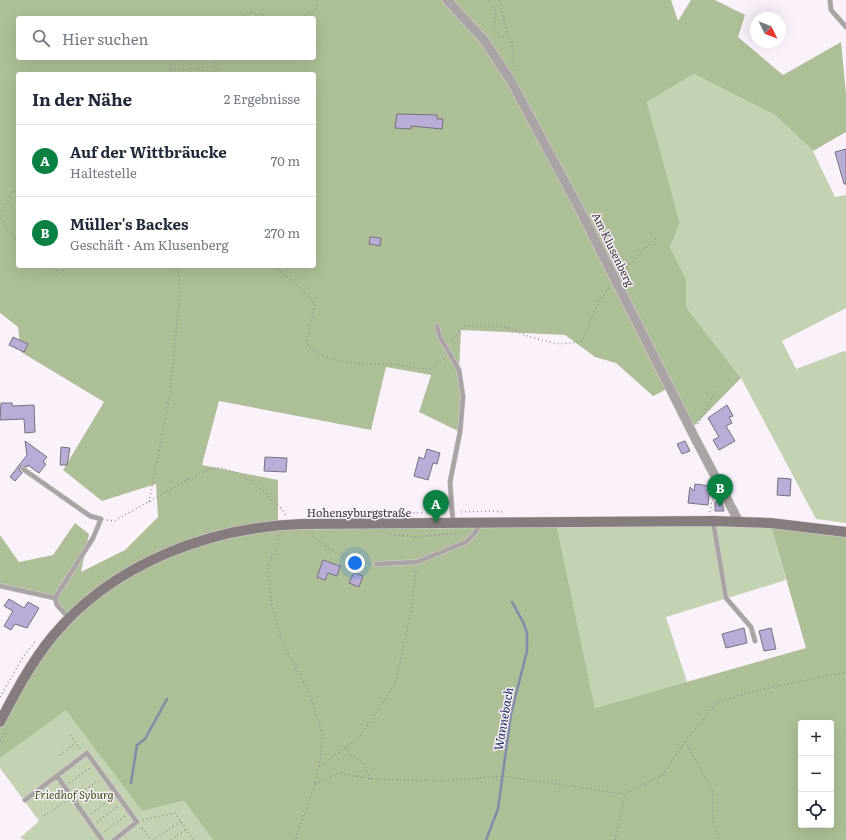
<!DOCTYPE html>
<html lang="de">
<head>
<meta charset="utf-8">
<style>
	:root { --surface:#fff; --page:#f6f6f7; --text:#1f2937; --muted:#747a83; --line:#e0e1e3; --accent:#0b8043 }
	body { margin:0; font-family:Literata,serif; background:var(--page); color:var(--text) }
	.controls { position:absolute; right:12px; bottom:12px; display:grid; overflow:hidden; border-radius:4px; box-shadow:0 4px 16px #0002 }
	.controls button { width:36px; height:36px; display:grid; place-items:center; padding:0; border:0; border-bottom:1px solid var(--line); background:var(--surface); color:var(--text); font:20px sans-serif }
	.compass { position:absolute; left:750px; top:12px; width:36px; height:36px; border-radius:50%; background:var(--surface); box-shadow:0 4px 16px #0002; rotate:133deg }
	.you { position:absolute; left:355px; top:563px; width:14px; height:14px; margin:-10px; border:3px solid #fff; border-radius:50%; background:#1a73e8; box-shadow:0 0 0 6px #1a73e833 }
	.badge { display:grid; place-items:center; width:26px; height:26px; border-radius:50%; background:var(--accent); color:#fff; font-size:13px; font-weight:700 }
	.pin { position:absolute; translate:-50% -33px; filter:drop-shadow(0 1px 2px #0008) }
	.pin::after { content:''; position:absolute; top:21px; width:14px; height:12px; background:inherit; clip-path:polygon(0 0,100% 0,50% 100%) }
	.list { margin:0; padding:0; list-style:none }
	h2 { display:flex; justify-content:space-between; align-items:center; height:52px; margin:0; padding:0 16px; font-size:17px }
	h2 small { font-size:13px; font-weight:400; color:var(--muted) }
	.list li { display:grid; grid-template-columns:26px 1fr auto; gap:12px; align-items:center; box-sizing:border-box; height:72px; padding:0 16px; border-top:1px solid var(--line) }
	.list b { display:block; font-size:15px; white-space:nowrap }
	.list p { margin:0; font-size:13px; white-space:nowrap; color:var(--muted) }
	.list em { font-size:13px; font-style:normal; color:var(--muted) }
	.icon { flex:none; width:22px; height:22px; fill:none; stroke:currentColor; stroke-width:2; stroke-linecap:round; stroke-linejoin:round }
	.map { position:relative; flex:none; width:846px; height:840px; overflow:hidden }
	.search { position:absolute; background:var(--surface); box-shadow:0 4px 16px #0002; left:16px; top:16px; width:300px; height:44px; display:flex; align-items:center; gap:10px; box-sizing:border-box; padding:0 14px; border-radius:4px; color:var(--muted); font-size:15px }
	.panel { position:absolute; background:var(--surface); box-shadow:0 4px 16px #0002; left:16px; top:72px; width:300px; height:196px; border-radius:4px }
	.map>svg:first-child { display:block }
	.green { fill:#c3d2b1 }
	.forest { fill:#adbf96; fill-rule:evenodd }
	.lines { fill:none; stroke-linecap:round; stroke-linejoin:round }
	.stream { stroke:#808ca9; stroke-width:2.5 }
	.building { fill:#b9acd6; stroke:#74717c }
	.service-casing { stroke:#d8cfd8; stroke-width:5.5 }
	.minor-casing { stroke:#d8cfd8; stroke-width:10 }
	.secondary-casing { stroke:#d8cfd8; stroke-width:11 }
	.path { stroke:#958f95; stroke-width:1.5; stroke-dasharray:1 3; stroke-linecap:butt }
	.service { stroke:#aaa3a4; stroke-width:4.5 }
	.minor { stroke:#aaa3a4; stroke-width:9 }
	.secondary { stroke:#867c7d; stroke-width:10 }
	.labels { text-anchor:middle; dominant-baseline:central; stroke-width:3; stroke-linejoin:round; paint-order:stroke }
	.street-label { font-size:11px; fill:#393539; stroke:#fbf1fb }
	.park-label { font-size:11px; font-style:italic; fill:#3c5113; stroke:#fbf1fb }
	.water-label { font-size:12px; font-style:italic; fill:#132959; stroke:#fbf1fb }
</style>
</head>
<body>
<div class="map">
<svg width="846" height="840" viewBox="0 0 846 840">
	<rect width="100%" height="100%" fill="#fbf1fb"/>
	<!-- green -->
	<path class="green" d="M694,74l81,41 38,36 22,46 11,-2v113l-64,33 14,28 48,-18 2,1v171l-30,-4 -75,-141 -55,-71v-28l-16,-32 10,-24 -33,-121z
		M556,522l214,1 16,57 -120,37 21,65 -92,26z
		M66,709l76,102 42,-10 29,39h-188l-5,-2 19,-17 -39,-53v-10z"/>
	<!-- forest -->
	<path class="forest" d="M0,0h671l7,21 13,-21h24l30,15 -7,22 45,38 58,-33 5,52v38l-33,19 -38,-36 -81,-41 -47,28 33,121 -10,24 16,32v28l55,71 -50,51 -20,-42 -18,9 -37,-33 -21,-6 -30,-22 -104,-5 -2,40 4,27 -3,35 -41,-20 12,-37 -45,-8 -15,63 -152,-29 -17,64 76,15v45l278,-3 39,186 211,-60 -36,-125 76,9v308h-633l-29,-39 -42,10 -76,-101 -66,48v-36l69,-104 -7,-7 -7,-13 -55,-12v-51l19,27 34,-7 22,-32 14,11 -8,38 44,-22 33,-33 -2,-33 -54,17 -39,-31 41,-68 -83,-50 -3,-25 -18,-14zM18,18h296v40h-296zM18,74h296v192h-296zM801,723h30v102h-30z"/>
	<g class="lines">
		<!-- stream -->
		<path class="stream" d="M131,783l6,-38 8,-6 22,-40
			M486,840l12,-31 13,-95 16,-63v-18l-4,-11 -11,-20"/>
	</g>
	<!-- building -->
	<path class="building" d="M397,114l40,1v4h6l-1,10 -31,-3v3l-16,-1z
		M846,149v35h-2l-9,-32z
		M370,237l11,1 -1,8 -11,-2z
		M13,337l15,7 -4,8 -15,-7z
		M1,403h11v3l22,-1 1,27 -10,1 -1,-14 -24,1z
		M727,405l6,11 -4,1 3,6 -6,3 9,15 -16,9 -6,-10 6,-3 -11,-19z
		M25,441l22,16 -4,5 3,2 -7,9 -11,-8 -1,2 -6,-1 -2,3 3,4 -7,8 -5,-4 17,-22z
		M685,441l5,10 -8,3 -5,-10z
		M61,447l9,1 -3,17h-7z
		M427,449l13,4 -3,11 -4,-1 -5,17 -14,-4 5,-19 5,2z
		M265,457l22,1 -1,14 -22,-1z
		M778,478l13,1 -1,17 -13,-1z
		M695,484l15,2 -2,19 -20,-2 2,-16 4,4z
		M715,502h7l2,9h-9z
		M323,560l17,6 -3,10 -9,-3 -3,7 -8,-3z
		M354,573l9,3 -4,11 -10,-4z
		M9,599l15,9 4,-6 11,6 -12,20 -12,-4 -4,6 -7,-4 9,-15 -9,-5z
		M744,628l3,15 -21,5 -4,-14z
		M771,628l5,21 -12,2 -5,-20z"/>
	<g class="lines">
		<!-- service casing -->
		<g class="service-casing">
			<path id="service" d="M830,0l1,10 15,17
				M437,326l3,11 19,33 4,27 -3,35 -10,50 3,41
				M23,469l67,47 11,3 -8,19 -38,60
				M713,521l13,77 25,29 4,14
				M376,564l41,-2 49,-20 8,-8 7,-11
				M0,586l55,12 2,7 12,13
				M57,776l45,64
				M25,800l62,-47 50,69 -23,18"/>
		</g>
		<!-- minor casing -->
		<g class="minor-casing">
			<path id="minor" d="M447,0l37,40 27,41 69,129 116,230 43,82"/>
		</g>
		<!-- secondary casing -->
		<g class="secondary-casing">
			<path id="secondary" d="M0,722c15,-29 31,-59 52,-85 60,-73 157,-110 250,-113l411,-3 57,2 76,9"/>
		</g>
		<!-- path -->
		<path class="path" d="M489,0l7,11 -2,16 7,11 6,-5
			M499,0l8,33 5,10 2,26
			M236,18l15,-6 22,6
			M302,18l15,-10 -1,-8
			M213,58l6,15
			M171,70l21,-2 27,5
			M166,74l12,-16
			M0,215l12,-22 6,-3
			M0,219l18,23
			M50,266l11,7 4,-7
			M275,266l36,33 4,6 -8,32 1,9c24,21 65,17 95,19 6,1 19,5 24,4 6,-1 14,-8 18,-11
			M621,273l35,-35
			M451,341l14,-15h38l27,11 29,7 22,-2 17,-40 11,-14
			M698,424l18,-34
			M149,502l21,-107 10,-104 -1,-17 -4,-8
			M461,512l32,-1 10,1
			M710,512l2,-11 4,-4
			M329,513l35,-2 59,2
			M107,520l7,1 84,-47 15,-6h9l15,5 15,8 30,28 4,7
			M310,533c15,14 39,31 60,31
			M387,534l30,3 42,-4
			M278,535v10l-11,21 5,39 9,34 29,56 12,38 -1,20 -6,31 -20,56
			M0,697l23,-40 12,-15
			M70,735l11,15
			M0,741l6,-12
			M685,742l31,-39 30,-10 100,-21
			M346,748l5,7 12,7 8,17
			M60,755l16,-12
			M319,767l40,-29 36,-54 17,-76 4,-39
			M69,783l21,-15
			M315,784l24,-11 32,6 71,2 61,-5 122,18 37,-19 23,-33 28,50v29l7,19
			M79,794l20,-14
			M86,804l19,-14
			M91,814l21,-16
			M44,816l23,-16
			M143,820l32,-7 19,27
			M97,822l21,-16
			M142,828l9,12
			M105,832l20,-16
			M153,840l28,-19
			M171,840l15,-11
			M615,840l10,-46"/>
		<!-- service -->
		<use href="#service" class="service"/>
		<!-- minor -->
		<use href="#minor" class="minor"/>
		<!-- secondary -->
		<use href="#secondary" class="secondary"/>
	</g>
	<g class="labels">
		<!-- street labels -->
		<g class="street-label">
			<text transform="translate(614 249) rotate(64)">Am Klusenberg</text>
			<text x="359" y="512">Hohensyburgstraße</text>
		</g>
		<!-- park labels -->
		<g class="park-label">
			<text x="74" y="794">Friedhof Syburg</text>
		</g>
		<!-- water labels -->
		<g class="water-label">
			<text transform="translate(503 719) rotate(-80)">Wannebach</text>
		</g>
	</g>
</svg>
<div class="controls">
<button>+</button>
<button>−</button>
<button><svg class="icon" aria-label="locate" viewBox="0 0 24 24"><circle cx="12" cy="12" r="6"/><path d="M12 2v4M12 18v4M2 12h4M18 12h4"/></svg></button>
</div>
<svg class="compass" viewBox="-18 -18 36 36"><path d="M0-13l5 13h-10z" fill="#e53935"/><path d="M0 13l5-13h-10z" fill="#747a83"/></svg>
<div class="you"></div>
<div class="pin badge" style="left:436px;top:523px">A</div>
<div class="pin badge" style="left:720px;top:507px">B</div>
<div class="search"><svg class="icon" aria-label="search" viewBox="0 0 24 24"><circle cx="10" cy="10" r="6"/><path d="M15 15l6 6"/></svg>Hier suchen</div>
<section class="panel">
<h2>In der Nähe<small>2 Ergebnisse</small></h2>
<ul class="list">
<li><span class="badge">A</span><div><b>Auf der Wittbräucke</b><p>Haltestelle</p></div><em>70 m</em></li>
<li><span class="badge">B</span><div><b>Müller's Backes</b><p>Geschäft · Am Klusenberg</p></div><em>270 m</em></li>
</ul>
</section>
</div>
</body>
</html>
